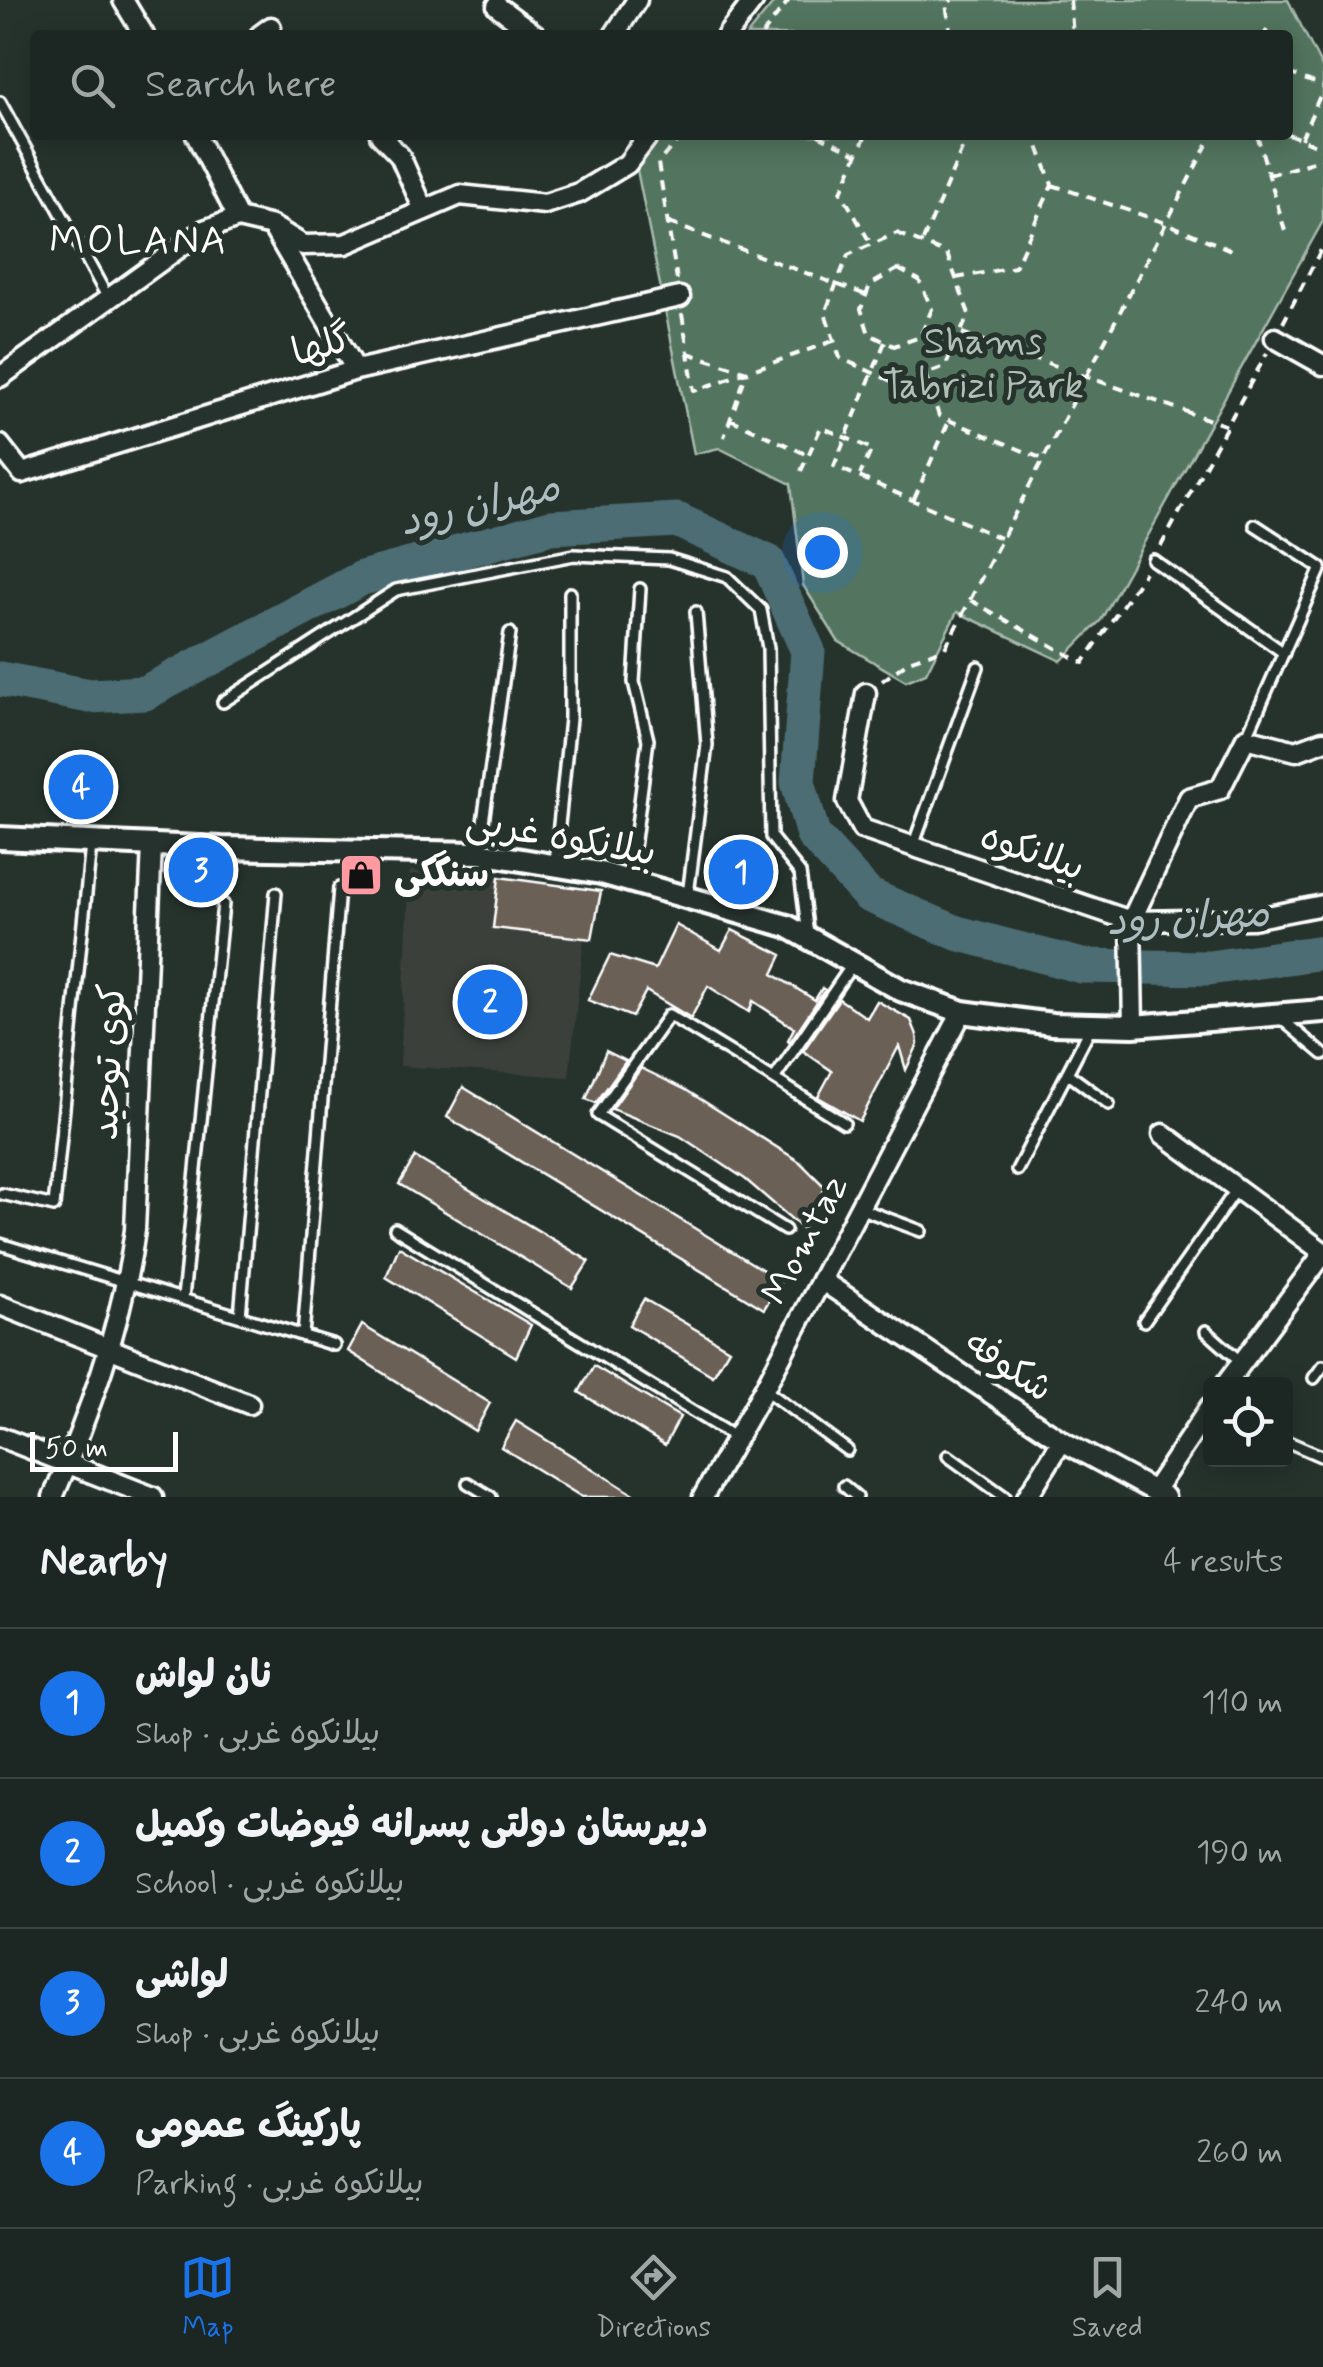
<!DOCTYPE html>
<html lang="en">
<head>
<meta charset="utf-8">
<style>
	:root { --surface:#1c2622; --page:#29322f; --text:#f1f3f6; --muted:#a0a5a5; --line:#3a4340; --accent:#1a73e8 }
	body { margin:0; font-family:Mynerve,"Playpen Sans Arabic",sans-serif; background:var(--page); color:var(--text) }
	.controls { position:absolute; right:30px; bottom:30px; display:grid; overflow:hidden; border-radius:10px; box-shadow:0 5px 25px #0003 }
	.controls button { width:90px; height:90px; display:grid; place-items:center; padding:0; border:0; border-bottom:2px solid var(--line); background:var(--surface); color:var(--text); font:50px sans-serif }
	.scale { position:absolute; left:30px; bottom:25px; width:148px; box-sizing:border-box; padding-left:10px; border:5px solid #fff; border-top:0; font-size:28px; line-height:35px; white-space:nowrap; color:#fff; -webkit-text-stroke:8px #26332d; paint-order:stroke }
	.you { position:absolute; left:822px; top:552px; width:35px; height:35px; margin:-25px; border:8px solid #fff; border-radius:50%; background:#1a73e8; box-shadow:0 0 0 15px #1a73e833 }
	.badge { display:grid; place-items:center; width:65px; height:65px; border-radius:50%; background:var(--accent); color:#fff; font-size:32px; font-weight:700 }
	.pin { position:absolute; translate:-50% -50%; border:5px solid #fff; box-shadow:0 2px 10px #0006 }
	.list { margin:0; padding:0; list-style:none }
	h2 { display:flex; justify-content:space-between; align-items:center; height:130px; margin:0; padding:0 40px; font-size:42px }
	h2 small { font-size:32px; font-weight:400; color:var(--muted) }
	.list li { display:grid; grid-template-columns:65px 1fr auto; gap:30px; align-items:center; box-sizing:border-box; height:150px; padding:0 40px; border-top:2px solid var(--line) }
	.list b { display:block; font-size:38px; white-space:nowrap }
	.list p { margin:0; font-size:32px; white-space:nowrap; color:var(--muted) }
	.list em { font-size:32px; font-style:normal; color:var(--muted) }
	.icon { flex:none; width:55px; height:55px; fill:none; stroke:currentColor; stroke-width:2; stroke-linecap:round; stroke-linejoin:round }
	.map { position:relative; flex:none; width:1323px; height:1497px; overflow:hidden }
	.search { position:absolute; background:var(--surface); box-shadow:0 5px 25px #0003; left:30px; right:30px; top:30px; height:110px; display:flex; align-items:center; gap:25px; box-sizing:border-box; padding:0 35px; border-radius:10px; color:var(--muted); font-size:38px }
	.sheet { height:730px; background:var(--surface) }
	nav { display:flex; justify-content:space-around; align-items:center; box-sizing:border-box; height:140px; border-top:2px solid var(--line); background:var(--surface); font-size:28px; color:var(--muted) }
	nav a { display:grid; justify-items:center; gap:5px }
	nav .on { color:var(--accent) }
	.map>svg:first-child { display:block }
	.built { fill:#3b403a }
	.green { fill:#52745e; stroke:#a8baae; stroke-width:2.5 }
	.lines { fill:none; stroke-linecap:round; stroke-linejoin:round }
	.river { stroke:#4c6d73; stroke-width:35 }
	.building { fill:#6b6057; stroke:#fff; stroke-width:2.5 }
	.service-casing { stroke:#fff; stroke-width:16 }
	.minor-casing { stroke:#fff; stroke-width:25 }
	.tertiary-casing { stroke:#fff; stroke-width:28 }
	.path { stroke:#fff; stroke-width:4; stroke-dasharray:10 8; stroke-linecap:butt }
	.service { stroke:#26332d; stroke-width:9 }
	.minor { stroke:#26332d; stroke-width:18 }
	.tertiary { stroke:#26332d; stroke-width:20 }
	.labels { text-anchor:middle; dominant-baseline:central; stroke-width:10; stroke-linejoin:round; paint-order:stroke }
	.park-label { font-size:38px; fill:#b1c0b7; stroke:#26332d }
	.street-label { font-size:38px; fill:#fff; stroke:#26332d }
	.poi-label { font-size:38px; font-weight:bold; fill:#fff; stroke:#26332d; text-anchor:start }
	.neighbourhood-label { font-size:40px; letter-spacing:2.5px; fill:#fff; stroke:#26332d }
	.water-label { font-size:40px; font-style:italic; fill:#aebdc0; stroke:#26332d }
</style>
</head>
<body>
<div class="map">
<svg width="1323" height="1497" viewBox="0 0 1323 1497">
	<rect width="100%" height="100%" fill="#26332d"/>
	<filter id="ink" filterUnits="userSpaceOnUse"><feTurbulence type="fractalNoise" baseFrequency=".01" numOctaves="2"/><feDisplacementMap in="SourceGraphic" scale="20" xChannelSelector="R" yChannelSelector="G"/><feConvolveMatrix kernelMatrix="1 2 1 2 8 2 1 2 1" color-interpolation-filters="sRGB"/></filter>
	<g filter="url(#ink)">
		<!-- built -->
		<path class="built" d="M410,871l89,6 -6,51 91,10 -15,139 -169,-11z"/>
		<!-- green -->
		<path class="green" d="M776,0h512l35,69v152l-222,399 -40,41 -104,-49 -31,61 -20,8 -68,-40 -35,-56 -12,-101 -72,-36 -25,6 -59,-294 24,-25h629v-100h-541z"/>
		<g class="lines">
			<!-- river -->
			<path class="river" d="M0,679l90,17 55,-3 217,-115 189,-51 126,-7 91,42 40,89 -10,131 15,53 55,60 89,38 125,33 127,2 114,-16"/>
		</g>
		<!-- building -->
		<path class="building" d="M730,859l24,4 -3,23 -23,-4z
			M193,860l18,1 -2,23 -18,-1z
			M354,864l16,1 -2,22 -16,-2z
			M499,877l102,14 -9,48 -99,-11z
			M676,925l45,25 11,-20 50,25 -9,19 42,26 7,-12 3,2 -35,52 -2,-2 6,-12 -41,-27 -4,11 -41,-26 -17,32 -45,-27 -14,26 -44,-17 22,-45 45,14z
			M839,999l28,19 10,-17 34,19 6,15 1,9 -12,26 -7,-24 -39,75 -42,-24 14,-26 -29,-20z
			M606,1051l20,10 -30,42 -10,-4z
			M641,1068l45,22 114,72 25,25 -22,42 -58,-50 -65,-43 -68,-27z
			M463,1087l318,194 -17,28 -317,-192z
			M415,1157l174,104 -17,27 -173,-104z
			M399,1247l132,78 -15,32 -130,-80z
			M644,1299l85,50 -16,27 -84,-51z
			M362,1325l128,78 -15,28 -127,-80z
			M594,1366l86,51 -15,28 -86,-53z
			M516,1421l122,76h-56l-81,-50z"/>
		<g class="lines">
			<!-- service casing -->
			<g class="service-casing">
				<path id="service" d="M0,102l109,198
					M1153,560l131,93
					M223,702l173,-112 178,-35 95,4 58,18 34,33 7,38 3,189 29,36 8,62
					M1246,738l75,-170 -66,-43
					M913,846l65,-179
					M479,850l31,-217
					M555,863l15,-144v-126
					M630,879l18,-139 -14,-58 6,-93
					M688,895l19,-150 -11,-133
					M1278,1016l45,38
					M1067,1073l42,31
					M774,1079l-105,-64 -71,100 187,115
					M844,1123l-70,-44 78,-114
					M1017,1170l74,-143
					M2,1194l52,12 37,-361
					M859,1208l62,23
					M395,1229l341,209
					M0,1244l334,101
					M183,1298l40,-394
					M240,1316l36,-423
					M1144,1321l92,-131
					M1206,1331l35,31
					M303,1336l36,-448
					M1314,1378l9,-12
					M764,1389l83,61
					M1286,1441l37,16
					M948,1456l57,41
					M468,1483l23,14
					M844,1486l13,11"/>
			</g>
			<!-- minor casing -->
			<g class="minor-casing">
				<path id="minor" d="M123,0l21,35
					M497,6l39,29
					M260,35l11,-8
					M614,35l23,-35
					M727,35l27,-35
					M196,135l42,83
					M380,135l20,21 24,54
					M273,228l83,142
					M1275,338l48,27
					M0,377l204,-147 34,-12 34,8 31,19 42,-1 115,-49 85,9 34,-11 48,-29 22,-29
					M0,445l22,28 334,-103 324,-73
					M866,693l-19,108 15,28 269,92 121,-2 71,-14
					M1133,1026l-2,-105 58,-123 31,-9 26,-51 50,13 27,-10
					M1163,1134l160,118
					M821,1280l241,161 103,56
					M0,1305l249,99
					M1226,1384l97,-130
					M0,1437l153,60
					M1154,1491l56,-84
					M53,1497c37,-84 70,-176 82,-267l17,-385
					M703,1497l61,-108 198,-377
					M1027,1497l35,-56"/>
			</g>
			<!-- tertiary casing -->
			<g class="tertiary-casing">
				<path id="tertiary" d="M0,838l222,10 257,5 122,20 186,53 114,64 61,22 90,12 81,2 190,-15"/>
			</g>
			<!-- path -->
			<path class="path" d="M1070,0l3,35
				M762,35l27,-35
				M951,35l-5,-31 6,-4
				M1264,35l3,-5
				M1288,73l35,13
				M1288,134l35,14
				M818,135l39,19
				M866,135l-25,57 30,52
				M1257,135l29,99
				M1301,139l22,-50
				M1269,175l54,-16
				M1052,185l114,38 65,27
				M669,223l197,72
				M897,233l50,21 22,60 -24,53 -47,17 -58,-26 -15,-45 23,-58z
				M923,241l45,-106
				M898,269l21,11 13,29 -12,28 -26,9 -25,-12 -8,-25 9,-24z
				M956,278l59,-11 37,-82 -18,-50
				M677,280l-19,-117 24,-28
				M682,314l12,77 139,-50
				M1283,323l40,-77
				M962,333l265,93
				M885,342l-51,124 166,72
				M688,353l59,19 -23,65
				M925,374l14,42 104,43
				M730,419l78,36
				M801,471l20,-44 51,22 -12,26
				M914,499l35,-78
				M1161,546l106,-193
				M970,600l113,63 62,-91
				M882,681l27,-20 36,-13 267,-513"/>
			<!-- service -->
			<use href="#service" class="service"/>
			<!-- minor -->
			<use href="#minor" class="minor"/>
			<!-- tertiary -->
			<use href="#tertiary" class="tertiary"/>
		</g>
	</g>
	<!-- icons -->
	<defs>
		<g id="shop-square" transform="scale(2.25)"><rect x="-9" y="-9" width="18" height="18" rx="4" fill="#ff9aa2" stroke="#26332d"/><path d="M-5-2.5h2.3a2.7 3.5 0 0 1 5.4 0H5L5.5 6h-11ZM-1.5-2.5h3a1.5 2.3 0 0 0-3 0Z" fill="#111"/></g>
	</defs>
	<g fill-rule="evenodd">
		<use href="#shop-square" x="361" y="875"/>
	</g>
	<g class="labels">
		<!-- park labels -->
		<g class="park-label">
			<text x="983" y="342">Shams<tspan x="983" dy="44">Tabrizi Park</tspan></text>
		</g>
		<!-- street labels -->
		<g class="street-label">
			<text transform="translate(322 347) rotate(-16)">گلها</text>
			<text transform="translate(561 838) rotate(10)">بیلانکوه غربی</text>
			<text transform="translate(1032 853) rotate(19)">بیلانکوه</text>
			<text transform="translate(110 1062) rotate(-87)">کوی توحید</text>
			<text transform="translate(806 1240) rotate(-62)">Momtaz</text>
			<text transform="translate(1008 1367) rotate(34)">شکوفه</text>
		</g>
		<!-- poi labels -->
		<g class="poi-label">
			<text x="394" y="875">سنگکی</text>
		</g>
		<!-- neighbourhood labels -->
		<g class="neighbourhood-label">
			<text x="139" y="242">MOLANA</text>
		</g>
		<!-- water labels -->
		<g class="water-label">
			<text transform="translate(480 506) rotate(-13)">مهران رود</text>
			<text transform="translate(1188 919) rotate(-3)">مهران رود</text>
		</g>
	</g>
</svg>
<div class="controls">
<button><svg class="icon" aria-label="locate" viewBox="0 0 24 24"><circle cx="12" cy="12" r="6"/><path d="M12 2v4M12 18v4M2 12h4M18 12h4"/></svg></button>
</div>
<div class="scale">50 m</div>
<div class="you"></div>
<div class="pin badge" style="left:741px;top:872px">1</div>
<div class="pin badge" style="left:490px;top:1002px">2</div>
<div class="pin badge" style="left:201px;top:870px">3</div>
<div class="pin badge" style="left:81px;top:787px">4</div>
<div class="search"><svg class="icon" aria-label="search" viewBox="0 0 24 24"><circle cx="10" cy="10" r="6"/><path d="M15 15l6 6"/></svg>Search here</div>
</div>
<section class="sheet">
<h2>Nearby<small>4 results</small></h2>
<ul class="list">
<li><span class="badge">1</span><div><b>نان لواش</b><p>Shop · بیلانکوه غربی</p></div><em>110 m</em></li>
<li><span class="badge">2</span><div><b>دبیرستان دولتی پسرانه فیوضات وکمیل</b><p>School · بیلانکوه غربی</p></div><em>190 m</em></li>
<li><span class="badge">3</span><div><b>لواشی</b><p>Shop · بیلانکوه غربی</p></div><em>240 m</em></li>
<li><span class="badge">4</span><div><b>پارکینگ عمومی</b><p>Parking · بیلانکوه غربی</p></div><em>260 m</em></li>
</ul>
</section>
<nav>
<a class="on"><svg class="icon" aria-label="map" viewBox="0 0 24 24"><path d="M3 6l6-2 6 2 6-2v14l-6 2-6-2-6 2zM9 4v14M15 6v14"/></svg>Map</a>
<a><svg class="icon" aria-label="directions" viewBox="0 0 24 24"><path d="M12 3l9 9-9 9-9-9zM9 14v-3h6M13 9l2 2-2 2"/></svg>Directions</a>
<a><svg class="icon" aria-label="saved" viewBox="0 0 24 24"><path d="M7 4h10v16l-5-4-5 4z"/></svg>Saved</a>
</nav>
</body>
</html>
